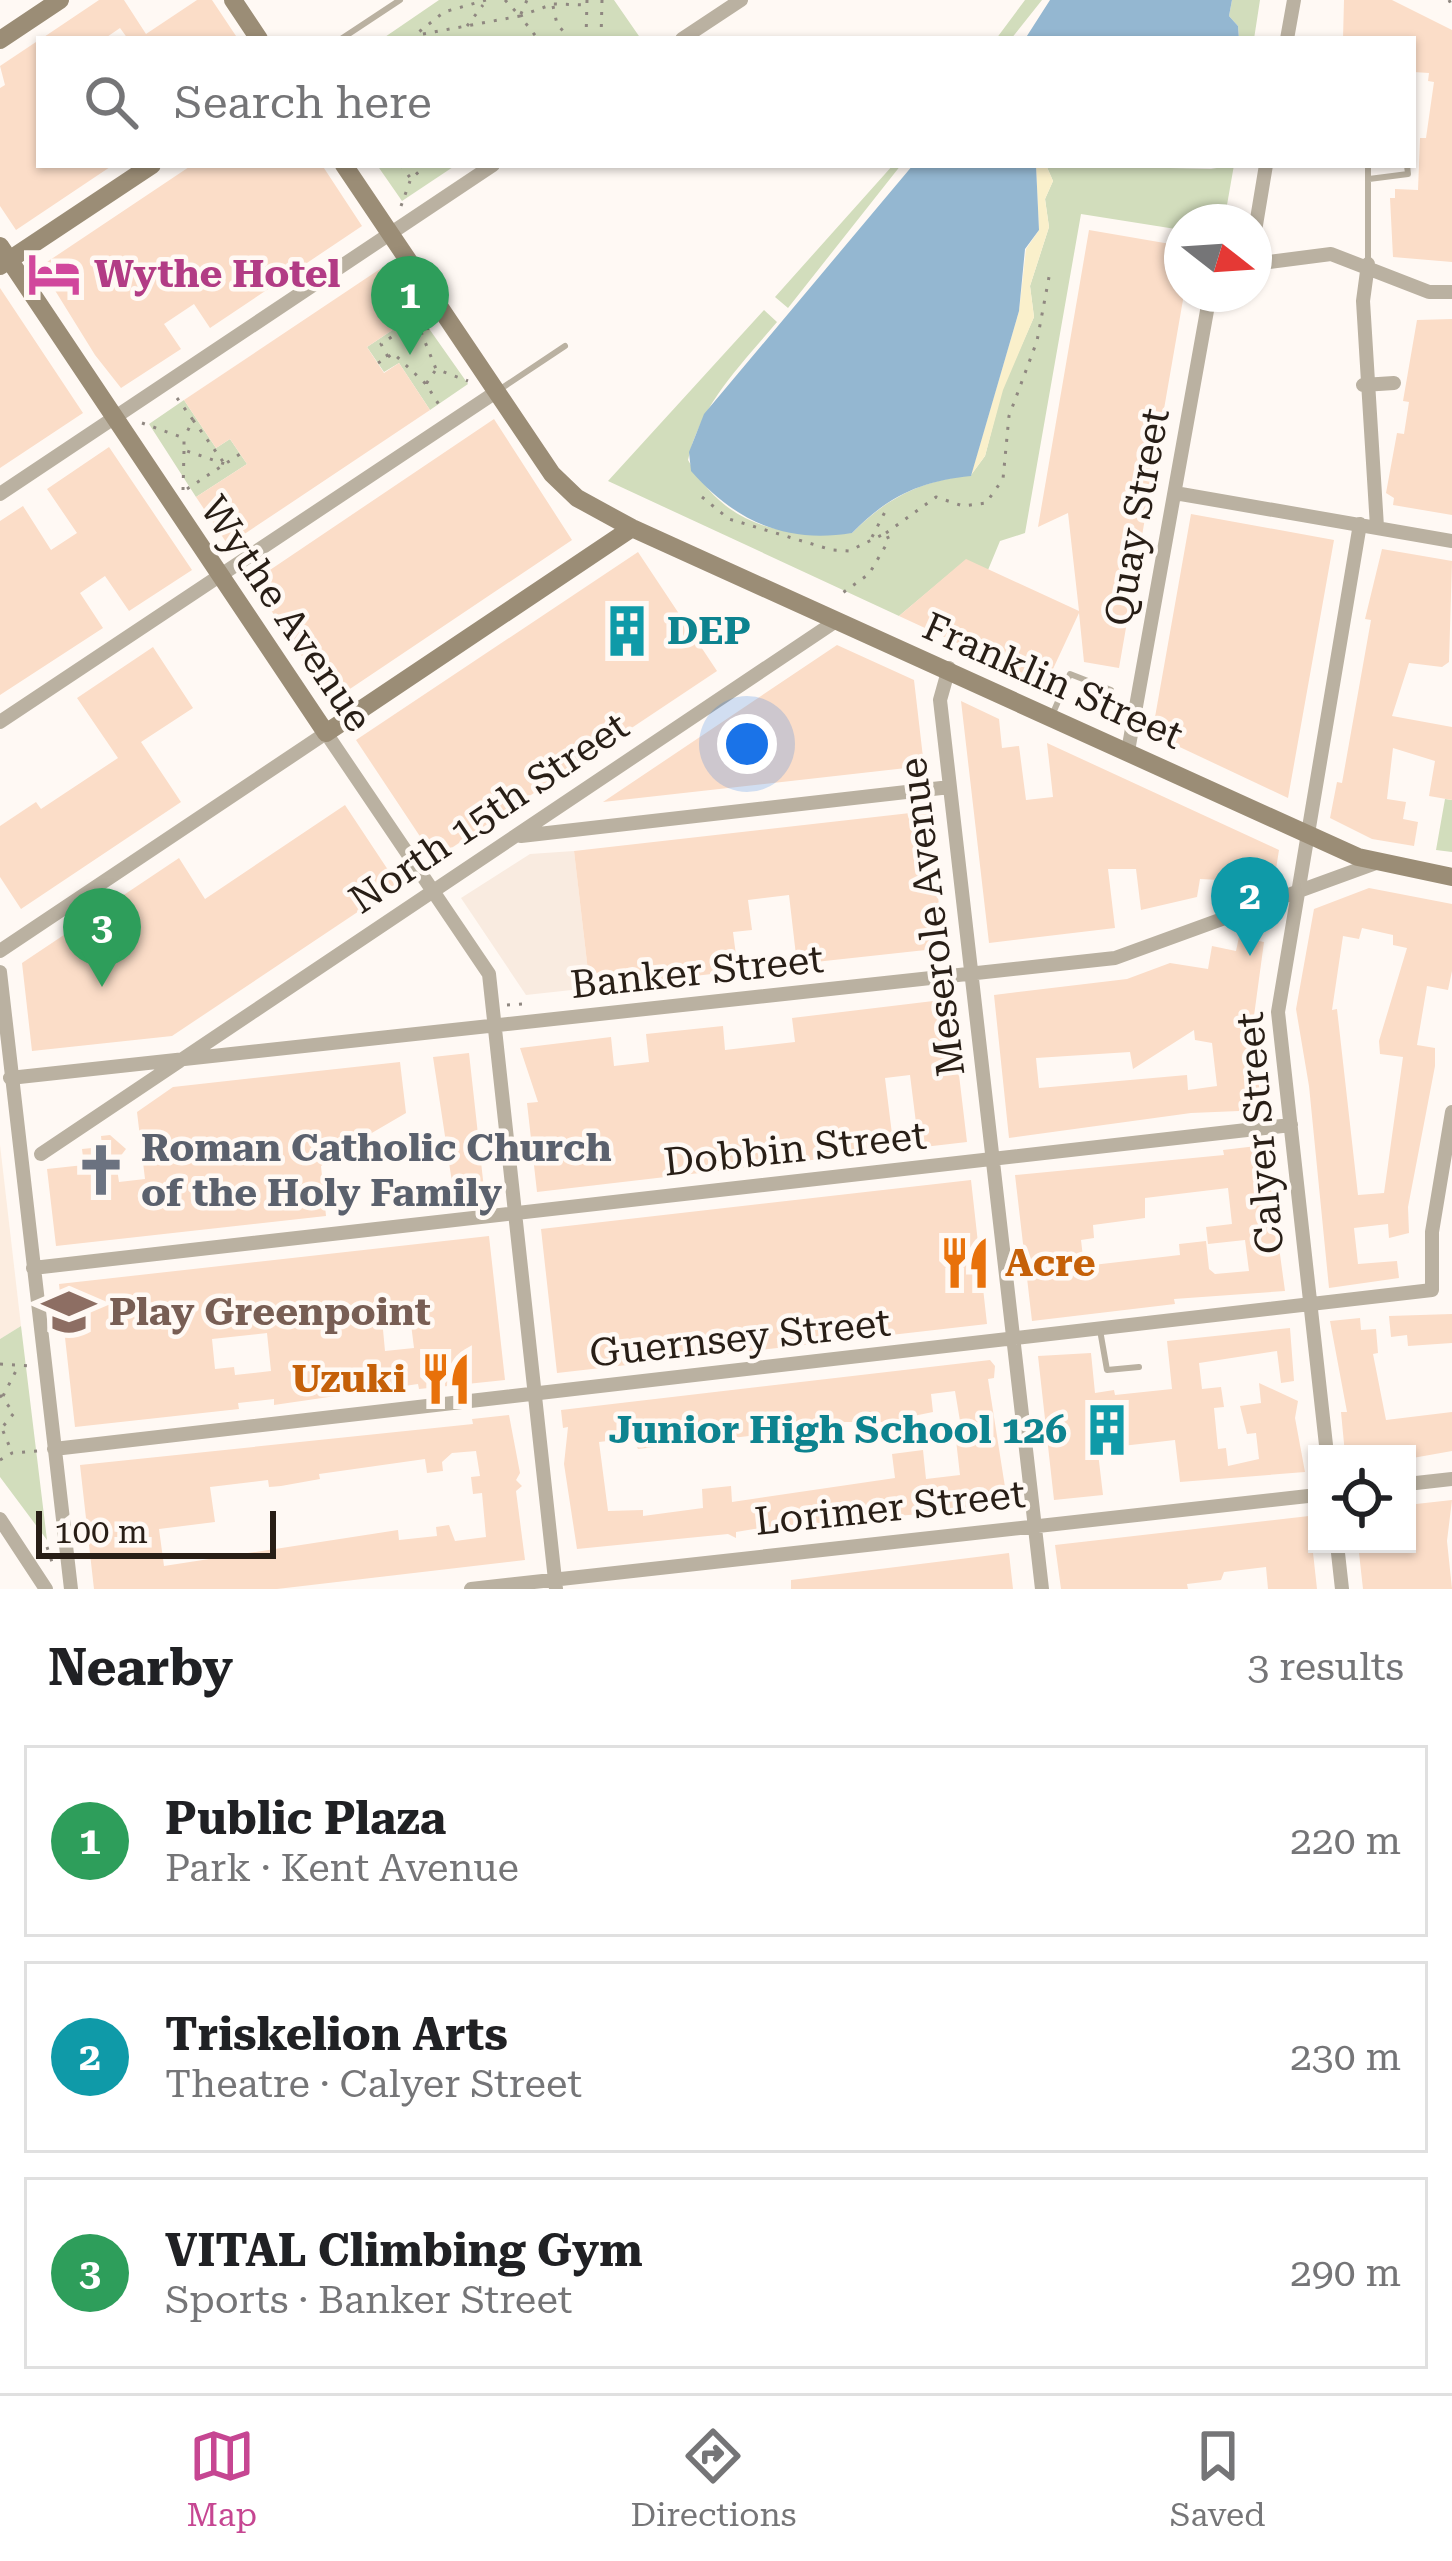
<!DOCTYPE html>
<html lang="en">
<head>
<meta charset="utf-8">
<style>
	:root { --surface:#fff; --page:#f2f2f2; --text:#202124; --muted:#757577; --line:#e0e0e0; --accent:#c64692 }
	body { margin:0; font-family:"Roboto Serif",serif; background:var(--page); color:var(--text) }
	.controls { position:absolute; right:36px; bottom:36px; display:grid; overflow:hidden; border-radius:0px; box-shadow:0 3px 9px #0004 }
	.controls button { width:108px; height:108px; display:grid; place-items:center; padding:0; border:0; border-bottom:3px solid var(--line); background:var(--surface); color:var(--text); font:60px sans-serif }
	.compass { position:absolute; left:1164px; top:204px; width:108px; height:108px; border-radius:50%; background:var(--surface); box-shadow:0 3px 9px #0004; rotate:107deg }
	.scale { position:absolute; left:36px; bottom:30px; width:240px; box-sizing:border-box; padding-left:12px; border:6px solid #281e16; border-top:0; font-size:33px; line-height:42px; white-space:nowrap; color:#281e16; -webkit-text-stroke:9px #fff9f4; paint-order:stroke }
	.you { position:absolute; left:747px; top:744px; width:42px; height:42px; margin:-30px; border:9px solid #fff; border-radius:50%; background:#1a73e8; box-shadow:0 0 0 18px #1a73e833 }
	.badge { display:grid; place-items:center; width:78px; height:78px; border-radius:50%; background:var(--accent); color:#fff; font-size:39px; font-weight:700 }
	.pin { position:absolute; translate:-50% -99px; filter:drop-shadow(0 3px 6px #0008) }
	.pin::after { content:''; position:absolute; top:63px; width:42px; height:36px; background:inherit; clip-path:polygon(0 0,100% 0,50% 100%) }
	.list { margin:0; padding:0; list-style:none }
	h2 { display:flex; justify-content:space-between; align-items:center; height:156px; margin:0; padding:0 48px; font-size:51px }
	h2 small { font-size:39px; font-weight:400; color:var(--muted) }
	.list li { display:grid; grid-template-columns:78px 1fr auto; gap:36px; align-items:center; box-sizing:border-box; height:192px; margin:0 24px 24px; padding:0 24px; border:3px solid var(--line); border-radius:0px }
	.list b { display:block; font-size:45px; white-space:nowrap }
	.list p { margin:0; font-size:39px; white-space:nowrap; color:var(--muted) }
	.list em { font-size:39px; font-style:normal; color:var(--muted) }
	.icon { flex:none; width:66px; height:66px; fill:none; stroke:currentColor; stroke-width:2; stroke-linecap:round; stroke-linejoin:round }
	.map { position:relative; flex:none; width:1452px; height:1589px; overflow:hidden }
	.search { position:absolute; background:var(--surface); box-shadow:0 3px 9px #0004; left:36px; right:36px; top:36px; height:132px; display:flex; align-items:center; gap:30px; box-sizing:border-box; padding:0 42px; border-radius:0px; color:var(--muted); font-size:45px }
	.sheet { height:804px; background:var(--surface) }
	nav { display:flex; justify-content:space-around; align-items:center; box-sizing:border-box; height:168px; border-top:3px solid var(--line); background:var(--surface); font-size:33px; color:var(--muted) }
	nav a { display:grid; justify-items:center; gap:6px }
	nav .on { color:var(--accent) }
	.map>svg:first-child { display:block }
	.built { fill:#f9ebe0 }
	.education { fill:#fcede0 }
	.green { fill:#d2ddbc }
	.sand { fill:#faf0cb }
	.water { fill:#94b7d1 }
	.building { fill:#fbddc8; fill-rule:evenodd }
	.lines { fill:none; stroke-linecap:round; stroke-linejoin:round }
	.path { stroke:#8f8780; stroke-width:3; stroke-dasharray:3 9; stroke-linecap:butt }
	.lane { stroke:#bab1a1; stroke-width:6 }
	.street { stroke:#bab1a1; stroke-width:14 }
	.secondary { stroke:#9b8d76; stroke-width:18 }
	.labels { text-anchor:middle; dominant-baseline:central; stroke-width:9; stroke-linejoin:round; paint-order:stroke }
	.hotel-label { font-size:39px; font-weight:bold; fill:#b23c85; stroke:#fff9f4; text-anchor:start }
	.street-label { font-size:39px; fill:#281e16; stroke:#fff9f4 }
	.culture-label { font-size:39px; font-weight:bold; fill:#0d838f; stroke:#fff9f4; text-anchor:start }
	.worship-label { font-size:39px; font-weight:bold; fill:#5b616d; stroke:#fff9f4; text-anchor:start }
	.food-label { font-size:39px; font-weight:bold; fill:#c56008; stroke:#fff9f4; text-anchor:start }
	.education-label { font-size:39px; font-weight:bold; fill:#785e54; stroke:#fff9f4; text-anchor:start }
</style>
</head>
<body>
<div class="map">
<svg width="1452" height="1589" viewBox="0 0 1452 1589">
	<rect width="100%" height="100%" fill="#fff9f4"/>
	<!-- built -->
	<path class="built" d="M574,851l16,137 -64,7 -65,-97 69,-44z"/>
	<!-- education -->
	<path class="education" d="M0,1145l21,181 -21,13z"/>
	<!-- green -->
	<path class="green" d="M439,0h175l27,39h-259z
		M1025,0h17l-31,39h-15z
		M1232,0h28l-6,39h-15l-1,-13 -9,-10z
		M377,165h79l-54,36z
		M893,165h8l-113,143 -13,-11z
		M1046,165l165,4 23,-4 -10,57h-42v8l-101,-16 -56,319 -25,8 -12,29 -22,-10 -67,56 -291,-135 156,-171 13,12c-36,43 -77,83 -89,138 38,68 93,77 164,73 36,-36 69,-52 119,-58l14,-19 17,-66 32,-73 -4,-31 19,-59 -4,-28 8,-18z
		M418,313l50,71 -38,26 -31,-47 -15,9 -17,-25z
		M184,400l32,48 14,-9 17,25 -51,33 -47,-73z
		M1445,799l7,1v52l-16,-2z
		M21,1326l26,214 -47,-63v-138z"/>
	<!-- sand -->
	<path class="sand" d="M1036,165h10l7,16 -8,18 4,28 -19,59 4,31 -31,73 -18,66 -14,19 48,-164 7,-62 13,-19z"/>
	<!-- water -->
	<path class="water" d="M1050,0h182l-3,16 9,10 1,13h-214z
		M913,165h123l3,65 -14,19 -6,62 -48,165c-50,5 -83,20 -119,57 -67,11 -117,-12 -161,-62l-2,-19 15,-38z"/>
	<!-- building -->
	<path class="building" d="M99,0h25l22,34 51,-34h15l26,39h-110l-8,-11 -16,11h-63z
		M1344,0h48l60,30v232l-59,-5 -3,-59h5v-9l23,1 2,-52h6l8,-56 -6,-1 1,-8 -16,-1v-33h-70z
		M39,40v125h74l-97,65 -16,-24v-118l5,-3 -5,-19z
		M192,165h130l40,61 -152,102 -16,-24 -30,20 17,25 -60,39 -26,-33 -52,-84 5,-3 -4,-4z
		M1089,230l93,16 2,48 -65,374 -35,-6 -5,-49 -33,71 -147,-68 67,-57 113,52 -11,-98 -30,14z
		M386,265l32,48 -51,34 17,26 15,-10 31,47 -202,135 -32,-48 51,-33 -17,-25 -14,9 -32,-48z
		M0,288l83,125 -83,55z
		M1452,319v196l-59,-10 1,-7 -8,-5 11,-60 7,1 5,-32 -6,-1 14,-81z
		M494,419l78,121 -240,161 -80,-119z
		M109,447l83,123 -63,41 -24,-35 -25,17 23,35 -103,67v-174l23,-15 28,44 26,-17 -30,-44z
		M1191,514l143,26 -46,258 -136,-64z
		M1382,549l70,12 -3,101 -7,5 -33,-4 -17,53 60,11v73l-23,-4 6,-35 -42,-13 -6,51 19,3 -3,17 15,3 -4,24 -42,-7 -42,-21 7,-36 5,1 29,-163 -6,-1z
		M638,552l79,119 -282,188 -79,-119z
		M837,645l77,35 10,86 -321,36z
		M153,647l40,61 -52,34 40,60 -160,107 -21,-32v-51l36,-24 5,7 77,-51 -41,-60z
		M961,701l38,18 3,29 17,-2 7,54 27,-3 -6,-54 232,107 -3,19 -34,12 -42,-2 -3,18 -56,13 -5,-41h-28l7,59 -126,15z
		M345,805l53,80 -226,151 -140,15 -10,-88 157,-105 26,41z
		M928,811l16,137 -147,16 -8,-69 -41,5 4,30 -19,2 5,39 -148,17 -16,-137z
		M1369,888l83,16v67l-4,19 -21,-4 -10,59 18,3v18l-27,141 1,26 -20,5 -1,-14 -34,4 4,36 39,-3 2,17 -70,10 -20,-202 -13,-77 18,-100zM1362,928l31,7v10l14,3 -28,93 1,13 23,3 -19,136 -26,2 -21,-186 -5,1 11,-74 16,3z
		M1239,937l25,5 -13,96 12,72 -72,3 -182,25 -15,-143 133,-16 43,-16 38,6 4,-23 24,5zM1194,1030l1,10 17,3 5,43 -29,4 -1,-15 -148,13 -3,-30 94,-6 3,17z
		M950,999l17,143 -430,50 -10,-89 11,-1 -18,-54 91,-11 3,29 35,-4 -3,-28 77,-8 2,24 70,-8 -3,-24zM910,1075l7,56 -25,3 -7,-56z
		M469,1053l16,145 -30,4 -22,-145z
		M400,1062l6,51 -36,21 -15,2 1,8 -35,22 5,50 -270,30 -9,-77 37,-4 -2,-16 20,-2 -1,-11 9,-1 16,14 -10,13 3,20 26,-3 -8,-67 36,-25z
		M1265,1145l20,146 -111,8 1,5 -143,17 -17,-146 209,-20 -1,-5zM1228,1188l4,36 -26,3 2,17 37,-4 4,31 -34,3 -6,-5 -3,-28 -27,3 1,11 -96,11 -3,-26 13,-2 -1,-13 52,-7v-20z
		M971,1180l16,144 -430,49 -16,-144z
		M489,1236l16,144 -86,9 -1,-5 -144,21v-6l-36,4 1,6 -164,18 -16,-143zM410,1316l4,32 -29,3 -3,-32zM267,1333l4,38 -36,4 -1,-8 -19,2 -3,-30z
		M1452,1314v29l-44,3 -1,-11 -16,2 -2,-21z
		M1360,1318l1,12 15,-1 2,24 -5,1 13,66 66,-8v39l-45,8v-5h-62l-4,-42h6l-17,-91z
		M1290,1328l4,53 -13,2 -4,-32 -78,12 3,26 19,-2 3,20 -10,1 4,41 8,-1 2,18 31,-7 -3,-26 -9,1 -7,-28 21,-3 -2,-20 39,18 -3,17 10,54 -125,10 -5,-42 -53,6 1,5 -25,2 5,42 -49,5 -16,-144 53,-3 4,40 19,-3 1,5 57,-6 -5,-48z
		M990,1360l5,6 -1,12 -6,1 20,127 -254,23 -18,3v6l-8,-4 -151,15 -13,-85 4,-37 -5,1 -2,-18zM955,1391l8,48 -7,1 4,35 -34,4 -3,-29 -31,4 3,24 -163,24 -1,-16 -29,3 1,19 -60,8v-6l-35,1 -9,-69 34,-4 5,11 155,-18v-5l26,-4h65l49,-10 -2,-18z
		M509,1415l11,58 -4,7 6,6 -6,5 9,69 -248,29h-183l-14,-124 393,-41 -1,-5zM476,1451l4,25 -9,1 2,17 9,-1 4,44 -31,4 -6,-16 -13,2 1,9 -38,4 -1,-10 -234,36 -5,-37 56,-7 -5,-35 58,-7 1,7 12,-1 39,-7 -1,-5 106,-15 2,14 16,-2 -1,-9 10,-9z
		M1452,1500l-5,41 5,48h-89l-5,-45h49v-39z
		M1309,1516l8,73h-49l-2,-22 -42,5 -3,8 -34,4 1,5h-127l-6,-44z
		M1009,1553l4,36h-222v-9z"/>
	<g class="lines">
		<!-- path -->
		<path class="path" d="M505,0l15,16 7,-16
			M1449,0l3,6
			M553,6l4,18 13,15
			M520,16l33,-12 35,1
			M467,26l16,-21
			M423,34l97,-18 18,23
			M410,39l34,-27 42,-12
			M586,39l1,-39
			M601,39l1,-39
			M401,165l10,14 15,-14
			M401,206l9,-25
			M421,332l15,37 32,12
			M388,357l5,-4 33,31
			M378,363l10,-6 -7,-13 34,-23 5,9 11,-2
			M435,371l-9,13 15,24
			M177,398l16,22 -8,16
			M193,420l31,43
			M142,423l42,15v12l41,14
			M187,489l53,-35
			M183,490l1,-39
			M702,497l27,22 103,31 17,1 37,-18 3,7 -20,34 -28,20
			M886,533l50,-36 27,9 23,-3 17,-24 6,-63 28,-75 12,-64
			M872,537l15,-29
			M507,1005l15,-1
			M0,1364l30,2
			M0,1395l14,18 -14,17
			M3,1396l15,-29
			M3,1431l8,19
			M0,1460l12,-7 26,-2
			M47,1547l5,15"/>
		<!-- lane -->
		<path class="lane" d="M341,39l59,-39
			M1368,165v95
			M1369,179l39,-5 -1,-9
			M499,390l66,-44
			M1053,713l17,-39 41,16
			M1100,1330l7,40 32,-3"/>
		<!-- street -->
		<path class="street" d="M682,39l59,-39
			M1287,39l7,-39
			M1254,237l12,-72
			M1254,264l77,-10 98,38h23
			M1368,264l-5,37 14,226
			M1363,385l31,-2
			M1175,493l277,48
			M0,494l493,-329
			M949,668l-9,32 102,889
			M0,722l496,-330
			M1128,751l82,-457
			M521,836l429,-49
			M0,951l326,-218 163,241 67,615
			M0,972l71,617
			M10,1078l1105,-120 261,-95
			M41,1154l795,-533
			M33,1268l1258,-143
			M54,1449l1378,-159v-58l20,-120
			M1327,1454l-49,-442 82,-488
			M1407,1484l45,-5
			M0,1519l46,70
			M1337,1544l5,45
			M471,1589l846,-94"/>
		<!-- secondary -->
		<path class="secondary" d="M233,0l26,39
			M0,40l60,-40
			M344,165l208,309 25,24 55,30 726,329 94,20
			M0,246l326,487 306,-205
			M0,266l152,-101"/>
	</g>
	<!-- icons -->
	<defs>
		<g id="hotel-bare" transform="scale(4.14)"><path d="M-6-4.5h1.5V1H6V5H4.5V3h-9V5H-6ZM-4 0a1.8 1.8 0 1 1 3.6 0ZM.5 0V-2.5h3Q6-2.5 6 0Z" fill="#d1479c" stroke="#fff9f4" stroke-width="2.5" paint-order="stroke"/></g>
		<g id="building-bare" transform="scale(4.14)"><path d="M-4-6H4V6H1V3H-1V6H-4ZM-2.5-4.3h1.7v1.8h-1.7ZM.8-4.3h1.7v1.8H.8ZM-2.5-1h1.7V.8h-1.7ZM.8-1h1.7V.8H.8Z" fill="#0f9aa8" stroke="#fff9f4" stroke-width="2.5" paint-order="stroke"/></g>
		<g id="church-bare" transform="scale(4.14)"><path d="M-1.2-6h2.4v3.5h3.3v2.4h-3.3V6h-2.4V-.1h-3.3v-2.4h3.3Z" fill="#6b7280" stroke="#fff9f4" stroke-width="2.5" paint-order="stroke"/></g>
		<g id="restaurant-bare" transform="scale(4.14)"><path d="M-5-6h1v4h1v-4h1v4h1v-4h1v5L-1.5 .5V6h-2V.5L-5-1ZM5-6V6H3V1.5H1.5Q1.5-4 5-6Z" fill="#e8710a" stroke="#fff9f4" stroke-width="2.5" paint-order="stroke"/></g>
		<g id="school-bare" transform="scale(4.14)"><path d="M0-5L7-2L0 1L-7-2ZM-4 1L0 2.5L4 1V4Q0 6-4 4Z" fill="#8d6e63" stroke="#fff9f4" stroke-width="2.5" paint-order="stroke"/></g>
	</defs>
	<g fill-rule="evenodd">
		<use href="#hotel-bare" x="54" y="274"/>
		<use href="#building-bare" x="627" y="631"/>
		<use href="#church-bare" x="101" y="1170"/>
		<use href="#restaurant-bare" x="965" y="1263"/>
		<use href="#school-bare" x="69" y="1312"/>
		<use href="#restaurant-bare" x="446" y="1379"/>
		<use href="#building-bare" x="1107" y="1430"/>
	</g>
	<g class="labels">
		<!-- hotel labels -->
		<g class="hotel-label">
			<text x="94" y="274">Wythe Hotel</text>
		</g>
		<!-- street labels -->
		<g class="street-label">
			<text transform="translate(1137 517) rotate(-80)">Quay Street</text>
			<text transform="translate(286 614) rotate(56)">Wythe Avenue</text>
			<text transform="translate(1053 681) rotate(24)">Franklin Street</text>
			<text transform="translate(489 813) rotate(-34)">North 15th Street</text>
			<text transform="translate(932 917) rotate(-97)">Meserole Avenue</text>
			<text transform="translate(697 972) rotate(-6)">Banker Street</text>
			<text transform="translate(1260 1133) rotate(-95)">Calyer Street</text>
			<text transform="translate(795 1149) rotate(-6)">Dobbin Street</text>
			<text transform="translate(740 1338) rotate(-6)">Guernsey Street</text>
			<text transform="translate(890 1508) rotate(-6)">Lorimer Street</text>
		</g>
		<!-- culture labels -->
		<g class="culture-label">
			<text x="667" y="631">DEP</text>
			<text x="1067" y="1430" text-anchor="end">Junior High School 126</text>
		</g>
		<!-- worship labels -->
		<g class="worship-label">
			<text x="141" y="1148">Roman Catholic Church<tspan x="141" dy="45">of the Holy Family</tspan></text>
		</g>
		<!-- food labels -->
		<g class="food-label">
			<text x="1005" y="1263">Acre</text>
			<text x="406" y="1379" text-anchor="end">Uzuki</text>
		</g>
		<!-- education labels -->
		<g class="education-label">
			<text x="109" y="1312">Play Greenpoint</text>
		</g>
	</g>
</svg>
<div class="controls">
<button><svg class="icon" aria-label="locate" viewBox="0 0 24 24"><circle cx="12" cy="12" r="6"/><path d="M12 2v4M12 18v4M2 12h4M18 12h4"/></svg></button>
</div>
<svg class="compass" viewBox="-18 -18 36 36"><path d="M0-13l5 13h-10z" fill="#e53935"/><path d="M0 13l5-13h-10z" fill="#757577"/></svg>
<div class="scale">100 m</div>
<div class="you"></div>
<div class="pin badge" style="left:410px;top:355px;background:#2e9e5b">1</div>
<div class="pin badge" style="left:1250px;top:956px;background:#0f9aa8">2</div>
<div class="pin badge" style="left:102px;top:987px;background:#2e9e5b">3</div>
<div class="search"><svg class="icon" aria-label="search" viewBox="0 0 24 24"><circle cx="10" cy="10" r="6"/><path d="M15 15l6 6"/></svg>Search here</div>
</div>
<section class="sheet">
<h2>Nearby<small>3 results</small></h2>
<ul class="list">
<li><span class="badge" style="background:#2e9e5b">1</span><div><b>Public Plaza</b><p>Park · Kent Avenue</p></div><em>220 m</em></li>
<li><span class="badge" style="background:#0f9aa8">2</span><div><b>Triskelion Arts</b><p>Theatre · Calyer Street</p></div><em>230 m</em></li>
<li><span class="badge" style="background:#2e9e5b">3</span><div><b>VITAL Climbing Gym</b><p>Sports · Banker Street</p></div><em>290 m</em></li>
</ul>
</section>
<nav>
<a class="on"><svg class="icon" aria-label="map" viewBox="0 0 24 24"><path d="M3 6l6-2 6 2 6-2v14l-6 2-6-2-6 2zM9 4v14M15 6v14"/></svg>Map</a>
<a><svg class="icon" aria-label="directions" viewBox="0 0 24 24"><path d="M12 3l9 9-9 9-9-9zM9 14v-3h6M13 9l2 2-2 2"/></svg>Directions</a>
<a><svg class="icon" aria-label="saved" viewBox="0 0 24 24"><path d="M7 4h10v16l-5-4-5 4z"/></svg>Saved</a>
</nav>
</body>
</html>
